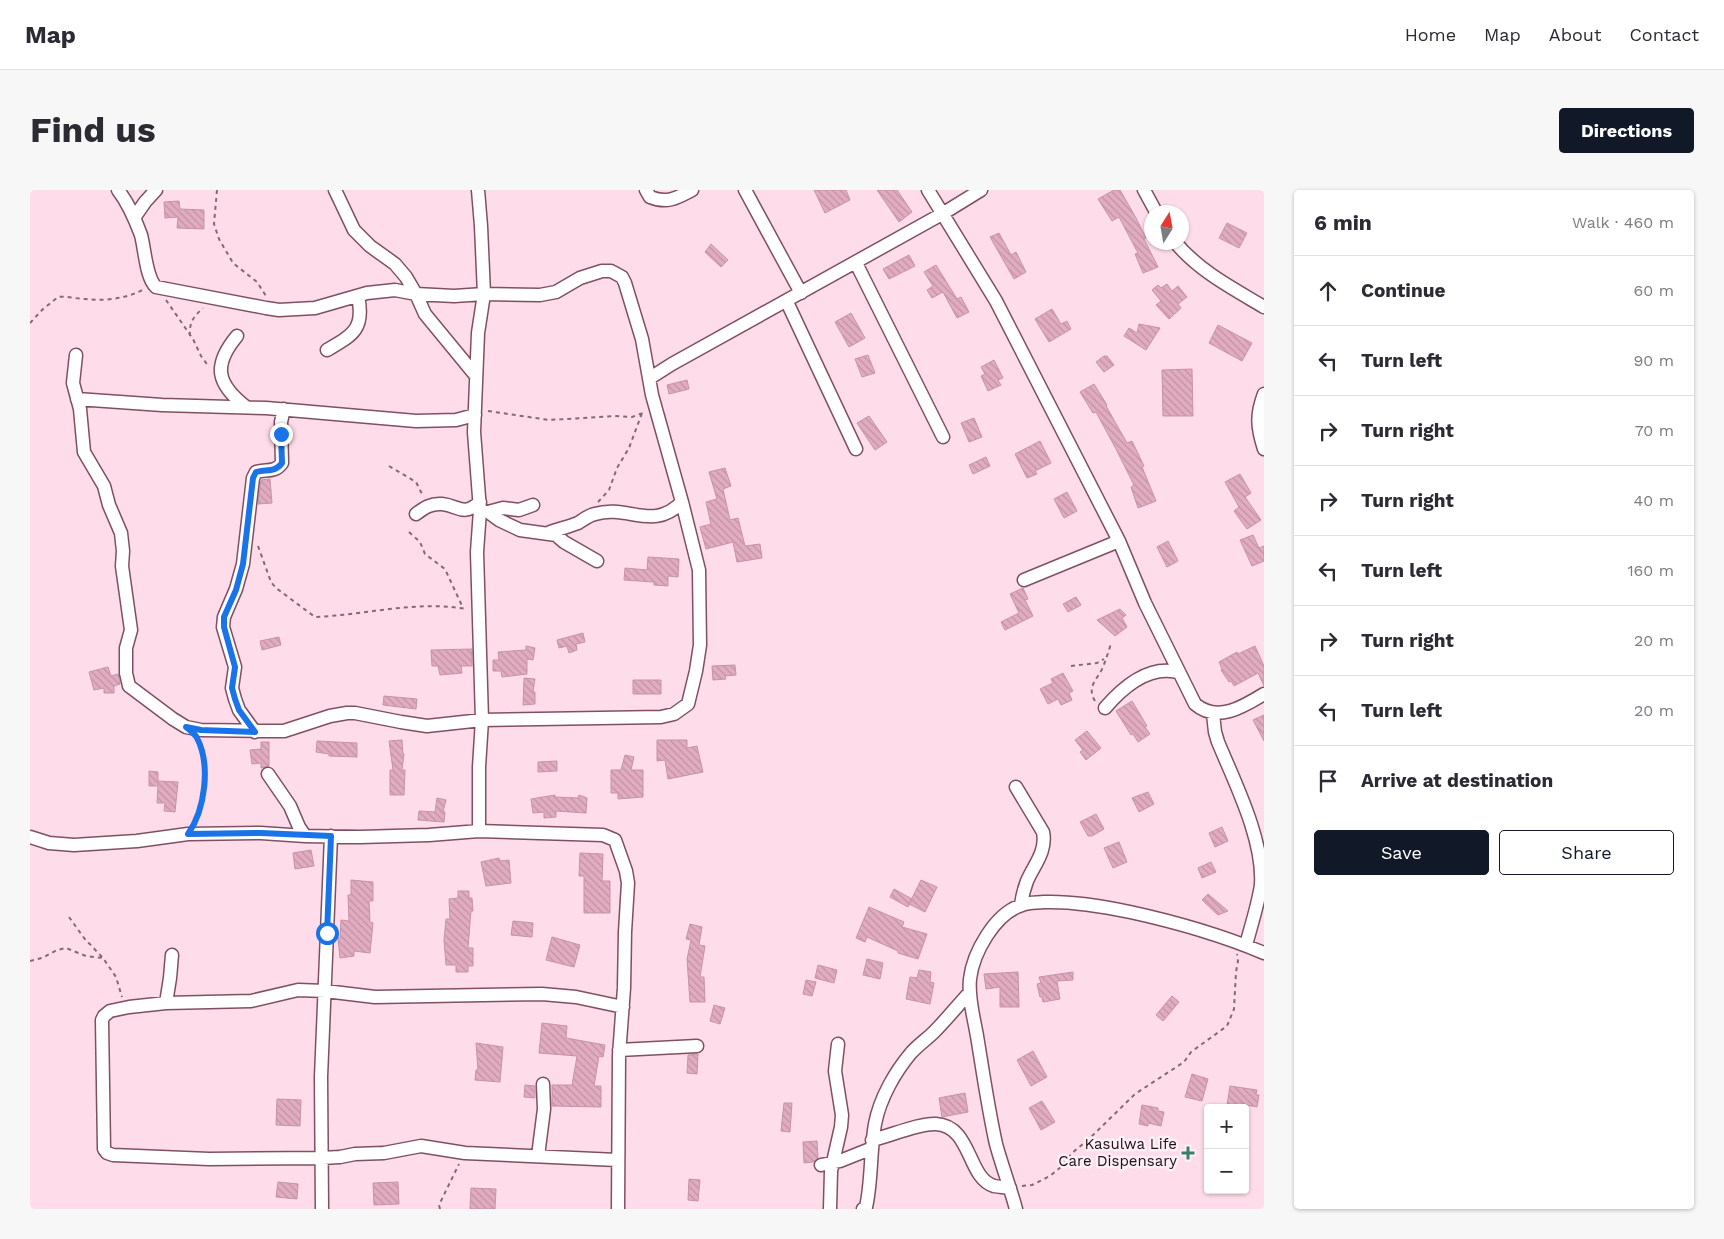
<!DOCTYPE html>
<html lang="en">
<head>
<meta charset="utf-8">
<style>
	:root { --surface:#fff; --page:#f7f7f7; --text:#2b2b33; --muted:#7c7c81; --line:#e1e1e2; --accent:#111827 }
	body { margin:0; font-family:"Work Sans",sans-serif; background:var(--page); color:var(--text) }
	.controls { position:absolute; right:15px; bottom:15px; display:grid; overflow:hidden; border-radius:5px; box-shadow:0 1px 4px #0004 }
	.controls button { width:45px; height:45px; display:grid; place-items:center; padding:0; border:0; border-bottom:1px solid var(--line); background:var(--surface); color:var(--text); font:25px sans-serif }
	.compass { position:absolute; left:1114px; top:15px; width:45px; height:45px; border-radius:50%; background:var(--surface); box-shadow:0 1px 4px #0004; rotate:11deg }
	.stop { position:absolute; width:15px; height:15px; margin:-11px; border:4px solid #1a73e8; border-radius:50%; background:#fff }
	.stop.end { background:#1a73e8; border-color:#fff; box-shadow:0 1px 5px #0008 }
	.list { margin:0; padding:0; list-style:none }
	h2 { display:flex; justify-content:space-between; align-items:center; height:65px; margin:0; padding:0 20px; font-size:21px }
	h2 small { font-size:16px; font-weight:400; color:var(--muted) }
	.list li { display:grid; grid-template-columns:32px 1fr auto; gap:15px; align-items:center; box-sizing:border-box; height:70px; padding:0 20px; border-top:1px solid var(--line) }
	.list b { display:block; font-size:19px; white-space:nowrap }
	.list em { font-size:16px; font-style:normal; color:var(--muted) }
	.actions { display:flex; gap:10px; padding:15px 20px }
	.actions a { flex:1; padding:11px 0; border:1px solid var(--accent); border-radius:5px; text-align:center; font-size:18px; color:var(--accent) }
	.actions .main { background:var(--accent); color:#fff }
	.icon { flex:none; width:28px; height:28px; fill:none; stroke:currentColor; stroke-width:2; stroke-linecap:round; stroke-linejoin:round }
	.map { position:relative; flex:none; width:1234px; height:1019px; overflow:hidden; border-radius:5px }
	header { display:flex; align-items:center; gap:30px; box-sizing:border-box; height:70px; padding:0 25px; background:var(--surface); border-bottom:1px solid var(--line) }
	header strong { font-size:24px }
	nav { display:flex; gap:28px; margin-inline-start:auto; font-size:18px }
	.intro { display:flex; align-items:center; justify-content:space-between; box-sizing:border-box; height:120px; padding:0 30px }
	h1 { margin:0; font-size:35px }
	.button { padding:12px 22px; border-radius:5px; background:var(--accent); color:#fff; font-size:18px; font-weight:700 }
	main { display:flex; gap:30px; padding:0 30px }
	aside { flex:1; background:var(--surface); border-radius:5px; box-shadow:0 1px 4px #0004 }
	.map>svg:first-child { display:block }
	.building { fill:url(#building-back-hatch); stroke:#c793a7 }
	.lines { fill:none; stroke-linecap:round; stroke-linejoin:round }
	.minor-casing { stroke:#7f5063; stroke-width:15 }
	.path { stroke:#846a74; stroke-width:2; stroke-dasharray:4 4; stroke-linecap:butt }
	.minor { stroke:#fff; stroke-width:12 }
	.route { stroke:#1a73e8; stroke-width:6 }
	.poi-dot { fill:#3d7d6b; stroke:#fcf0f5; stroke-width:2 }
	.labels { text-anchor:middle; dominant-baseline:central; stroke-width:5; stroke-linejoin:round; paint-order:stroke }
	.poi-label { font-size:15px; fill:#200d15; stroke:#fcf0f5; text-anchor:end }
</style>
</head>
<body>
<header>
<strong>Map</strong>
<nav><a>Home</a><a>Map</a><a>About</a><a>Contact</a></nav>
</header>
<div class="intro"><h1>Find us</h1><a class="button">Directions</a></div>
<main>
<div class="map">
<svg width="1234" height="1019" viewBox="0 0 1234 1019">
	<defs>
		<pattern id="building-back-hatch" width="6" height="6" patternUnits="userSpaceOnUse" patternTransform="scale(1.25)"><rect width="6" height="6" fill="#e1abc0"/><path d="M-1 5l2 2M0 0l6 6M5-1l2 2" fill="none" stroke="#c192a4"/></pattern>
	</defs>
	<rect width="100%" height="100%" fill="#fedce9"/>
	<!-- building -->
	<path class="building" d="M784,0h32l4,10 -25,13z
		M847,0h20l15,22 -13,10z
		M1084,0h6l16,28 10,20 -2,1 14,28 -15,6 -8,-19 3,-1 -19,-36 -7,4 -14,-22z
		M149,11l1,8 24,1v19l-27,-1 1,-11 -13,1 -1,-16z
		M1197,33l20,10 -8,15 -20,-10z
		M969,43l12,22 5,-3 10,20 -12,7 -24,-42z
		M681,54l17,16 -7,7 -16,-15z
		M879,65l6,11 -26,13 -6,-10z
		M906,75l21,34 4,-2 8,15 -12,6 -14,-26 -11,6 -5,-8 6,-4 -9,-14z
		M1137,94l5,7 6,-5 9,11 -9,7 3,4 -12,11 -13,-14 5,-4 -9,-11 6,-5 3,3z
		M1022,119l9,15 6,-3 4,8 -22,13 -14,-23z
		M821,123l14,25 -16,9 -14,-25z
		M1109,134l21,4 -14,22 -22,-14 5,-8 8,5z
		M1188,135l34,18 -10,18 -33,-18z
		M838,165l7,18 -13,4 -7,-18z
		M1074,166h3l7,9 -10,7 -8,-10z
		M964,170l9,18 -5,2 3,5 -13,6 -7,-15 4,-2 -4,-7z
		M1162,179l1,47h-30l-1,-46z
		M657,190l2,9 -20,5 -2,-9z
		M1064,194l13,21 -1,1 21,37 5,-2 12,25 -2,1 14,34 -18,7 -7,-21 3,-2 -18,-36 -20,-37 -3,1 -13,-21z
		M839,226l18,26 -12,8 -18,-27z
		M944,228l8,19 -13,5 -8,-19z
		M1010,251l11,22 -16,8 2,3 -10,4 -12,-24z
		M956,267l4,9 -17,8 -4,-9z
		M695,278l6,18 -8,3 7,31 8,-2 7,28 15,-2 2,14 -25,4 -4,-20 -27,7 -6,-22 11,-3 -5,-22 11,-3 -8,-27z
		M1210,284l11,19 -6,4 16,23 -14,9 -13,-18 5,-4 -14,-25z
		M240,289l2,24 -14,1 3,-24z
		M1037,302l10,19 -13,7 -10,-19z
		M1223,345l6,13 5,-2v15l-12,5 -12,-26z
		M1138,351l10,20 -11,6 -10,-20z
		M618,367l31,2 -1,18 -10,-1v10l-14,-1v-3l-30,-2 1,-12 22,2z
		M993,398l5,11 -3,1 8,16 -28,14 -4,-8 18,-9 -9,-19z
		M1046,407l5,8 -13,7 -5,-8z
		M1090,419l6,6 -4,3 5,9 -12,9 -18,-16z
		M553,443l2,9 -9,2 1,6 -8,3 -2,-7 -8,2 -2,-8z
		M249,447l2,8 -19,5 -2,-9z
		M496,456l9,2 -2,12 -6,-1v15l-25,3 -1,-6h-8v-11h6l-1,-8 28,-2z
		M1225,456l9,20v20l-6,-13 -24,13 -3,-5 -2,1 -8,-12 1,-1 -3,-7 18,-10 1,2z
		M442,459v17h-11l1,7 -22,2 -2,-9h-6l-1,-16z
		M705,475l1,10 -11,1 1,3 -13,1 -1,-14z
		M78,477l3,9 7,-2 2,10 -6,2v7h-10v-5l-10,2 -5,-18z
		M1033,483l10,18 -4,2 3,7 -11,5 -3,-6 -10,5 -8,-15 13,-6 -2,-4z
		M494,488l11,1 -2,13h2v12l-12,1z
		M603,490h28v14h-28z
		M354,506l33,3 -1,10 -33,-4z
		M1102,511l15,25 -2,1 5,7 -12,8 -5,-8 -2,1 -15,-24z
		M1234,525v26l-11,-21z
		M1057,541l14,17 -15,12 -6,-8 3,-2 -8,-10z
		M372,550l1,14h1l-2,16h3l-1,25h-14v-25h3l-4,-29z
		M627,550h30v8l10,-2 6,26 -35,7 -3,-19 -8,1z
		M287,551l40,2v14l-28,-1v-2l-13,-2z
		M231,552h8v24l-8,2v-5l-9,1 -2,-14 11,-1z
		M595,565l9,2 -3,13h12v27l-25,2v-6h-7v-23h10z
		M527,571v10l-19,1v-10z
		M119,581l9,1v9l20,1 -3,30 -11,-1 1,-8h-8l1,-17h-9z
		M1118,602l6,12 -15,8 -7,-14z
		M525,605v2l23,1 1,-3 8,3 -1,15 -30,-2v6l-12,1v-6l-11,1 -2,-14z
		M407,608l9,2 -3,12h2l-1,10 -26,-2 1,-9 16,1z
		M1066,624l8,15 -12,7h-4l-8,-14z
		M1192,637l6,14 -13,6 -6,-14z
		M1089,652l8,20 -14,6 -9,-20z
		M281,660l3,16 -19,3 -2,-16z
		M550,663l23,1 -1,27h8v32h-26v-37h-5z
		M469,668l1,3 9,-1 2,23 -25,3 -5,-24z
		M1181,672l5,10 -14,6 -4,-10z
		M321,690l22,2v19h-4l1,21 3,1 -3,30 -16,-2v5l-14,2 -2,-20h2l1,-18 8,1 -1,-26h3z
		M891,690l16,7 -12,25 -16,-8z
		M864,699l18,10 -4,8 -18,-10z
		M428,701h11v7h3l1,13h-2l-3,37h5v18h-5v6h-12v-7h-10l-2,-25 2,-21h4l-1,-20 9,-1z
		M1178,704l20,17 -10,4 -16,-15z
		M839,717l35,15 -2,5 25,7 -9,25 -20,-6v-2l-31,-14 -2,5 -9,-4z
		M483,731l20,2 -1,14 -21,-2z
		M660,734l12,3 -3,18 6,1 -5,31h4l1,25h-15l-3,-43 4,-19 -5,-1z
		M522,747l28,8 -6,22 -28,-7z
		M837,769l16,4 -3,16 -17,-4z
		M788,775l19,5 -3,13 -19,-5z
		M889,780l12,2 -1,10 4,1 -4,21 -24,-5 4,-22 7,1z
		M988,782l1,35h-19v-20l-14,2 -2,-15z
		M1043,782v8l-16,1 3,18 -17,3 -1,-5h-2l-3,-13 4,-1 -2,-6z
		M776,790l10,2 -4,14 -9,-2z
		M1142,806l7,6 -16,19 -7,-6z
		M684,815l11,3 -5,16 -10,-3z
		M512,833l25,3 -1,12 39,7 -2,12 -4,-1 -5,30h7v21l-49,-1v-21h20l5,-29 -38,-3z
		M446,853l27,4 -3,35 -25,-2 1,-10h2z
		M1003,861l14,26 -16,9 -14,-26z
		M668,864l-1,20 -10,-1 1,-18z
		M1162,884l16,5 -6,22 -17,-4z
		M495,895l10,1v12l-11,-1z
		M1200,896l27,4 -1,5h3l-2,12 -17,-3 -1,3 -12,-2z
		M935,903l3,19 -26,5 -3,-19z
		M247,909l24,1 -1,26 -24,-1z
		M1012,911l13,21 -14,8 -12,-22z
		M754,913h8l-2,29 -9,-1z
		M1112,915l16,3v3l6,1 -3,14 -13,-3v3l-9,-2z
		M787,951l1,17 -5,4 -9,1 -1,-21z
		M659,989l11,1 -2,21 -10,-1z
		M248,992l20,2 -1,15 -21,-2z
		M368,992l1,22 -25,1 -1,-22z
		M441,998l25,1 -1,20h-25z"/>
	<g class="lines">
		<!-- minor casing -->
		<g class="minor-casing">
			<path id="minor" d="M305,0l19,40 16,16 25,18 11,13 10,17 9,20 51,62
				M448,0l3,36 3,68 -6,39 -4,99 6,78 -3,42 5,168 -3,47v64
				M616,0l4,7c17,7 27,1 42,-7
				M715,0l56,103
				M898,0l68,111 123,240 26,62 50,101c22,19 48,3 69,-10
				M1114,0l12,22
				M104,28l11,-16 11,-12
				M1145,52c24,29 57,46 89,65
				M826,73l87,174
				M757,112l69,147
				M207,146c-25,30 -20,48 9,71
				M297,160c26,-15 38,-21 31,-54
				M46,165l-3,28 7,26 4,43 20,34 5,19 12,28 2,18 -1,15 9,64 -5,18v25l3,13 44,33 13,8 15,3 83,1 46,-15 17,-3h8l46,9 26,4 55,-6 179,-3 13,-3 14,-10 8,-33 4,-26 -1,-75 -17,-68 -30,-107 -10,-56 -17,-56 -3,-6 -11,-6h-9l-22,7 -24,14 -16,3 -56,-1 -30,2 -38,-2 -21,-4 -28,3 -52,15 -36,2 -13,-2 -110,-21c-10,-9 -11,-37 -15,-52 -6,-16 -12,-31 -23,-45
				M620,188l22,-14 270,-150 39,-24
				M1234,204c-8,21 -7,33 0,55
				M47,209l85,6 104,3 150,13 40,-1 19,-5
				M450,320l8,2 11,8 21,10 36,5 8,7 33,19
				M458,322l15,-4 16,2 14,-5
				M386,324c8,-6 15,-11 26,-10 18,2 20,13 38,-2
				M518,343c10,-4 20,-6 30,-10 5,-3 11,-8 17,-9 33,-10 58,18 87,-12
				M994,390l95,-39
				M1075,518c18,-21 43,-43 72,-36
				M1183,524l2,18 3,10c17,41 46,98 43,143 -3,20 -10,41 -15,60
				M225,542l-16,-22 -4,-11 -3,-11 3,-21 -12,-40 1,-10 12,-28 7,-25 10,-86 3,-6c10,-3 19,1 26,-9l-1,-41 3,-13
				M238,584l22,32 9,21 6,9
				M986,597l27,45c4,19 -9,33 -16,49 -3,8 -5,16 -6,24
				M0,647l19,6 25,2 63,-4 51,-7 73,-1 44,3 55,1 69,-2 50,-4 124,4 12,5 11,31 2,12 -3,49 -1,56 -5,67 -1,154
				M136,813l4,-25 2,-23
				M589,860l78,-4
				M842,950c18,-4 47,-17 64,-16 36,2 31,54 58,62 5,1 11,1 16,2
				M508,966l6,-47 -1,-25
				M587,970l-152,-7 -44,-7 -37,7 -29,1 -15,3 -18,1 -113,1 -96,-4 -6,-2 -3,-4 -2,-129 2,-4 6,-5 19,-4 37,-4 85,-2 47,-11 27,1 50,6 167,-3 34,3 47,10
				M791,975l19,-4 30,-12
				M292,1019l-1,-132 10,-241
				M800,1019l1,-38 10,-44 1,-12 -7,-44 3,-27
				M833,1019l3,-2c6,-26 4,-56 9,-83 5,-26 20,-52 36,-71 7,-8 16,-14 23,-21 13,-13 24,-27 36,-40
				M986,1019c-6,-22 -14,-43 -20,-65 -8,-36 -13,-72 -19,-108 -3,-18 -9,-38 -7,-57 3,-26 25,-66 52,-74 7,-3 15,-2 22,-3 29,-1 58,4 86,10 46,10 91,23 134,41"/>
		</g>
		<!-- path -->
		<path class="path" d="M187,0l-3,34 5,15 14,24 24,19 9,14
			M136,110l27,39 8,17 8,11
			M0,133l13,-14 15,-12c9,-1 19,2 28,2 20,2 40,0 58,-10
			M160,146c-1,-13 3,-19 13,-28
			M458,221l61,9 66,-4 17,1 11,-4
			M359,276l27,16 7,14
			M568,312l11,-12 8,-22 12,-20 13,-35
			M379,342l11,10 5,12 20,15 18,39
			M228,356l13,36 5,6 39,29c50,-2 101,-17 151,-8
			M1041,476l26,-3 7,-4
			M1065,511c-9,-15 3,-22 8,-34 3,-8 6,-16 8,-24
			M165,632c11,-24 13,-55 4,-80
			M39,727l15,21 19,20 13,19 6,20
			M0,771l12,-3 15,-8 9,-2 20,8 17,2
			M992,996l10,-1 18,-9 12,-10 10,-13 17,-14 46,-45 49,-32 7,-10 36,-26 7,-17 2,-37 2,-11 -1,-7
			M410,1019l-1,-4 20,-41"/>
		<!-- minor -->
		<use href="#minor" class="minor"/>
	</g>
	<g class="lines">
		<!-- route -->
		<path class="route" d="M251,244l1,29c-7,10 -16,6 -26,9l-3,6 -10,86 -7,26 -12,27v10l11,40 -3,21 3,11 4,11 16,22 -54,-2 -15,-3c4,3 9,7 11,11 14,27 8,72 -9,96l73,-1 70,3 -4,97"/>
	</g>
	<!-- markers -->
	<path class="poi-dot" d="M1155.5 955.5h5v5h5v5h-5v5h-5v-5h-5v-5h5z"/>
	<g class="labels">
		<!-- poi labels -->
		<g class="poi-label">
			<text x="1147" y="954">Kasulwa Life<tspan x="1147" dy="17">Care Dispensary</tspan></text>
		</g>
	</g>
</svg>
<div class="controls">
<button>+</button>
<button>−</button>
</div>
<svg class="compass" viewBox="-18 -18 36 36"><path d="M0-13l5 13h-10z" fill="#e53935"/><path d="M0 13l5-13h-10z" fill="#7c7c81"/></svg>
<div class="stop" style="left:297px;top:743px"></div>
<div class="stop end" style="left:251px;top:244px"></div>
</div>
<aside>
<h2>6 min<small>Walk · 460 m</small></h2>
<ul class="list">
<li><svg class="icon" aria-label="ahead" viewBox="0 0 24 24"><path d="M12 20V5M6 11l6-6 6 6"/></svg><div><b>Continue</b></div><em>60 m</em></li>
<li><svg class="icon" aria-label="left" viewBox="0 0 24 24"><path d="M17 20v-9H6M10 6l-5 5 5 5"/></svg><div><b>Turn left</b></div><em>90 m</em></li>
<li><svg class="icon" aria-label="right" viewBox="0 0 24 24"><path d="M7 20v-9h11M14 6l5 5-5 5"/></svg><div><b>Turn right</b></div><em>70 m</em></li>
<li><svg class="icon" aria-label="right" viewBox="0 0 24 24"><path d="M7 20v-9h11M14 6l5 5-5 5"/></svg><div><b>Turn right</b></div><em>40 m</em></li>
<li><svg class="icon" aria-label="left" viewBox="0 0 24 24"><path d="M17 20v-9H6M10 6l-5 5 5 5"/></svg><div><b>Turn left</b></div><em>160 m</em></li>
<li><svg class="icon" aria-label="right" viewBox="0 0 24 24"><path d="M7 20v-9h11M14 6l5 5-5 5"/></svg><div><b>Turn right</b></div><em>20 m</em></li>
<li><svg class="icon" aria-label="left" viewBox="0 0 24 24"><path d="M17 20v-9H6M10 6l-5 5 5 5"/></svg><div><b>Turn left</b></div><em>20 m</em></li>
<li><svg class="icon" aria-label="arrive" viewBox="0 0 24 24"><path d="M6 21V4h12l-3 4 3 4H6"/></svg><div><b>Arrive at destination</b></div></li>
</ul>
<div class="actions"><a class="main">Save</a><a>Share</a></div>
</aside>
</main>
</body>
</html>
